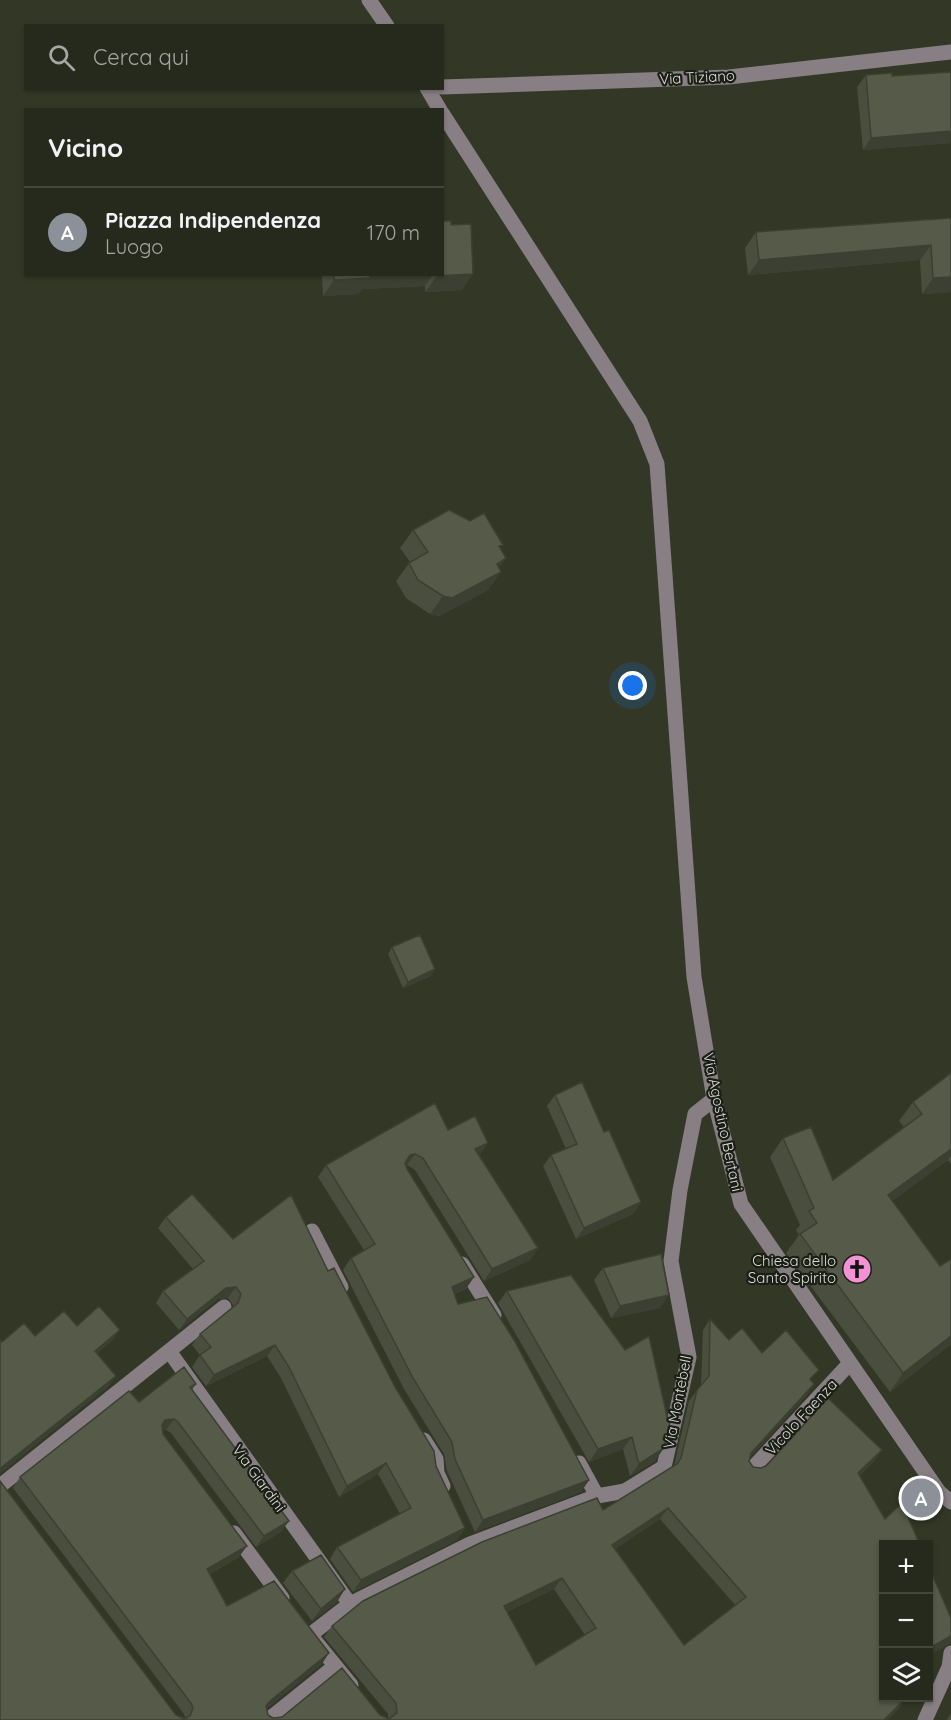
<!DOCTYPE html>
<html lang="it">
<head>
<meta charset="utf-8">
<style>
	:root { --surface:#262a1c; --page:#323629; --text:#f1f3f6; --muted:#a4a7a3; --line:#42463b; --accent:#8c9099 }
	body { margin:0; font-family:Quicksand,sans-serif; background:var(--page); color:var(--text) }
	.controls { position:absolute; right:18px; bottom:18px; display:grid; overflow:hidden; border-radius:0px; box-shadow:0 2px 4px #0004 }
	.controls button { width:54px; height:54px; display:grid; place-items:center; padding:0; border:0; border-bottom:2px solid var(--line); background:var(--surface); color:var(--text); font:30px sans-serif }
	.you { position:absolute; left:633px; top:686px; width:21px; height:21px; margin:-15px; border:4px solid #fff; border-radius:50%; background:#1a73e8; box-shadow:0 0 0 9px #1a73e833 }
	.badge { display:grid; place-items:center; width:39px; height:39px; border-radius:50%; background:var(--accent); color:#fff; font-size:20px; font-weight:700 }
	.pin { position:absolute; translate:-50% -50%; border:3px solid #fff; box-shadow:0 2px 6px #0006 }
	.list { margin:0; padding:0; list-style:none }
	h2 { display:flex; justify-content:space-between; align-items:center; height:78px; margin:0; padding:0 24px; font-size:26px }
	h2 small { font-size:20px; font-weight:400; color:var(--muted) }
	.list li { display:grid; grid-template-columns:39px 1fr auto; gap:18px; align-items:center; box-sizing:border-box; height:90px; padding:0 24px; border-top:2px solid var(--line) }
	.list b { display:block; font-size:22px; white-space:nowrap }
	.list p { margin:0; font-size:20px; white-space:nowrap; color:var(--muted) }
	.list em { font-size:20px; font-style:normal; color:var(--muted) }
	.icon { flex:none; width:33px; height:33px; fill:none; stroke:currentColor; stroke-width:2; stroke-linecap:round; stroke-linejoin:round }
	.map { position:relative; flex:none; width:951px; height:1720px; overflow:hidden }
	.search { position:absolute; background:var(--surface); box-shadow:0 2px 4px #0004; left:24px; top:24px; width:420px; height:66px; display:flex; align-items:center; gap:15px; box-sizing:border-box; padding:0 21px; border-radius:0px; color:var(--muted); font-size:22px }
	.panel { position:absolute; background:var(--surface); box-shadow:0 2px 4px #0004; left:24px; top:108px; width:420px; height:168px; border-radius:0px }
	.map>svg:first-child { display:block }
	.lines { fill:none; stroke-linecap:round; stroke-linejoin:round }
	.minor { stroke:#887f84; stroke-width:15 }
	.wall { fill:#494e3e; fill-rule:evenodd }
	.shaded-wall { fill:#3c4032 }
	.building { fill:#555b48; stroke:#3c4032; stroke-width:1.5; fill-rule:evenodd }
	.labels { text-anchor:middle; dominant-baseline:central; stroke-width:4.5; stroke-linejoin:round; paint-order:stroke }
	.street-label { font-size:15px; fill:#d9ddd2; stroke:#1b1e16 }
	.poi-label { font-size:15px; fill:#d9ddd2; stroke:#1b1e16; text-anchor:end }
</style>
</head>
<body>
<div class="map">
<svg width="951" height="1720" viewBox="0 0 951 1720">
	<rect width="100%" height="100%" fill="#333826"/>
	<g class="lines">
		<!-- minor -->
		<path class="minor" d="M369,0l18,26
			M442,87l287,-10 222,-25
			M427,88l13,22
			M442,113l198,308 17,43 37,513 20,122 27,105 198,288 12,10
			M312,1231l29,56
			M462,1264l32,51
			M169,1351l181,253
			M424,1440l12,19 1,14 6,13
			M579,1463l18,33
			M751,1470l99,-107
			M0,1486l224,-179
			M234,1533l48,65
			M310,1635l40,-31 120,-60 127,-48 28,-5 39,-24 25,-110 -18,-96 9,-71 15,-76 19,-15
			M315,1641l36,44
			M268,1720l67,-54
			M925,1720l24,-53 2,-14"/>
	</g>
	<!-- wall -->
	<path class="wall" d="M866,75l26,1 58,67 -87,7 -6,-63z
		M951,218v74l-29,2 -2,-34 -172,15 -3,-27 11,-16z
		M451,225l11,65 -37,2v-6l-63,3 -4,5 -35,2 -1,-22h120z
		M413,530l87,18 -1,20 -11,22 -49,26 -9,-2 -24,-16 -10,-17 14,-19 -10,-14z
		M392,947l39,29 -28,12 -15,-34z
		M951,1073v91l-3,-4 -56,41 59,143 -61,48 -104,-139 13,-18 -3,-5 4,-5 -30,-68 13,-19 50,42 71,-53 -5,-6 14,-19z
		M555,1095l49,37 37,70 -8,12 -57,25 -33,-73 8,-11 15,-6 -19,-43z
		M448,1130l40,13 -8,11 -1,1 59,93 -8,12 -46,21 -69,-111 -8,-5 -1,1 60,123 -11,5 3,10 131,176 -8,12 -106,40 -28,-61 -3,-17 -40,-65 -61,-119 8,-12 13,-8 -46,-73 8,-12z
		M166,1217l162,54 108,195 29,62 -8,12 -104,52 -23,-33 7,-12 63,-33 -22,-40 -39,23 -58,-119 -14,-22 -61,30 -14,-19 8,-12 -8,-10 8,-11 33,-26v-3l-5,-7 -10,1 -39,31 -23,-27 7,-12 30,-22 -35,-41z
		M603,1268l66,27 -9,13 -49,10 -17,-38z
		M507,1291l148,170 -25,15 -7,-27 -34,13 -91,-159z
		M710,1319l19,21 33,13 49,28 -4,14 -57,61 -1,5 4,6 8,1 121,-18 -8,11 -15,15 25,69v153h22l-7,10 -12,12h-887l176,-5 9,3 -1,-4 -171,-226 7,-11 119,-75 57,-18 -4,6 89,142 -25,15 -85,-114 -5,-3h-4l1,4 76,123 -29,17 17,32 95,58 -55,44 1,7 5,3 107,-3 8,3v-4l-64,-77 8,-11 271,-116 71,-44 15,-65 12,-16 2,-55zM660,1519l75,86 -51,40 -69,-96zM554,1589l31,46 -49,30 -29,-53z
		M292,1571l45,31 -25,19 -29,-38z
		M951,1714v6h-3l-1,-1z"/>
	<!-- shaded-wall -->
	<path class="shaded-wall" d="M951,131l-1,12 -87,7 8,-12z
		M931,245l-11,15 -172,15 11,-15z
		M368,274h65l-8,12 -63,3 -4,5 -35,2 11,-16z
		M473,274l-11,16 -37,2 12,-16z
		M951,277v15l-29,2 11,-16z
		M506,558l-12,17 7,-3 -13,18 -49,26 -9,-2 13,-18z
		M435,969l-4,7 -28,12 5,-6z
		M488,1143l-8,11 -13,7 8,-12z
		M951,1149v7l-3,4 -73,54 13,-19z
		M415,1154l-8,11 -6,2 9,-12z
		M641,1202l-8,12 -57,25 8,-11z
		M538,1248l-8,12 -46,21 8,-12z
		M474,1277l-8,12 -22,10 8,-12z
		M236,1287l-8,11 -10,1 -39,31 8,-11 39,-31z
		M669,1295l-9,13 -49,10 9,-12z
		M120,1330l-8,11 -25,21 8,-11z
		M951,1336v8l-61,48 13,-19z
		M275,1345l-8,11 -61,30 8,-11z
		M116,1376l-8,11 -108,87 2,-7z
		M814,1384l-7,11 -63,69 7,-11z
		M174,1419l-8,11 -8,1 7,-11z
		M632,1437l-9,12 -34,13 9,-13z
		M664,1448l-9,13 -25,15 9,-12z
		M882,1450l-8,11 -24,23 8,-11z
		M386,1463l-8,11 -39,23 8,-11z
		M589,1480l-8,12 -106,40 8,-12z
		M668,1508l-8,11 -56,37 8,-11z
		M289,1521l-8,11 -25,15 8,-11z
		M465,1528l-8,12 -104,52 8,-12z
		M247,1546l-8,11 -40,23 8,-11z
		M562,1578l-8,11 -58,28 8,-11z
		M345,1589l-8,13 -25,19 9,-12z
		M951,1636v6l-1,2 -22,12v-7z
		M329,1653l-7,11 -60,48 8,-11z
		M906,1698l-7,10 -12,12h-3z"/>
	<!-- building -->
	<path class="building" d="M951,72v59l-80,7 -5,-63 26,-2v3z
		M951,218v59l-18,1 -2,-33 -172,15 -3,-28z
		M442,221h9v4l20,-1 2,50 -36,2v-2h5z
		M334,274h36v4l-36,2z
		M449,510l21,11 14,-8 19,32 -4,1 7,12 -9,6 4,8 -49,26 -9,-2 -25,-16 -9,-17 19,-11 -15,-22z
		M420,935l15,34 -27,13 -16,-35z
		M951,1073v76l-63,46 52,71 11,-7v77l-48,37 -103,-139 17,-11 -8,-12 5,-3 -31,-70 28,-11 22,53 89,-66 -9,-12z
		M582,1082l22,50 5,-2 32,72 -57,26 -33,-73 26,-11 -22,-49z
		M435,1103l13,27 27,-14 13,27 -13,6 63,99 -46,21 -69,-111 -8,-4 -5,1 -5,8 2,6 67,108 -22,10 6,17 29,-7 27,43 75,140 -106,40 -28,-61 -3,-17 -39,-64 -62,-120 24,-14 -49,-79z
		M192,1194l41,45 58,-44 37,76 6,-3 61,119 39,64 2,15 29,62 -104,52 -24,-33 74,-39 -25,-45 -39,23 -58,-119 -14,-22 -61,30 -14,-20 11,-8 -11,-13 38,-31 3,-9 -5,-7 -10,1 -39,31 -24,-28 41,-30 -38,-44z
		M661,1254l8,41 -49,11 -17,-38z
		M571,1275l54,75 24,-14 19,85 3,-3 -7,30 -25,16 -7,-27 -34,12 -91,-158z
		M99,1306l21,24 -25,21 21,25 -114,91 -2,6v-133l2,2 22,-19 11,13 29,-25 13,15z
		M710,1319l19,21 13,-12 20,25 24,-23 33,40 -9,9 4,5 -63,69 -2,8 4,6 8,1 5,-2 62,-68 54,52 -24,23 27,46 17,-16 18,42h-36v153h22l-22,22h-884v-239l176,234 8,4 6,-3 3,-8 -2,-5 -171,-226 109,-86 10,11 45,-35 12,17 -6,3 99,134 -25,15 -86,-114 -4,-3 -9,1 -3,5 1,9 84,112 -40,23 20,37 47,-25 55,72 -59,48 -4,5 2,9 5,3 9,-1 60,-49 38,47 9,4 8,-6 -1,-10 -64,-77 31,-25 119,-59 115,-44 6,12 74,-46 4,-6 16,-68 12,-14zM668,1508l78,89 -62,48 -72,-100zM562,1578l34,50 -60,37 -32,-59z
		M321,1555l24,34 -24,20 -29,-38z
		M928,1565l23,53v18l-23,13z"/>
	<!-- icons -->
	<defs>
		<g id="church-disc" transform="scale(1.5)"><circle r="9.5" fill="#f391d5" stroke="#1b1e16"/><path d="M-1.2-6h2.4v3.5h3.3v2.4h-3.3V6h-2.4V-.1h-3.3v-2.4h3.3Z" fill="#111"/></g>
	</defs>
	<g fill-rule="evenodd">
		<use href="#church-disc" x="857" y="1269"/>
	</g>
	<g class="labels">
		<!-- street labels -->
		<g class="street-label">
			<text transform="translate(697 77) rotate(-3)">Via Tiziano</text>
			<text transform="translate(723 1122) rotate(78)">Via Agostino Bertani</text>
			<text transform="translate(677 1402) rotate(-79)">Via Montebell</text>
			<text transform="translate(801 1417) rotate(-47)">Vicolo Faenza</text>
			<text transform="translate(259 1478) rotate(54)">Via Giardini</text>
		</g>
		<!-- poi labels -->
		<g class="poi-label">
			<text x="836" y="1260">Chiesa dello<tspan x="836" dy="17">Santo Spirito</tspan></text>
		</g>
	</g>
</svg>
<div class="controls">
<button>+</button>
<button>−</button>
<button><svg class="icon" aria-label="layers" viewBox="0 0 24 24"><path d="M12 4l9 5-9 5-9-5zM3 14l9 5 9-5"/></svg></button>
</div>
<div class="you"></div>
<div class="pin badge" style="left:921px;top:1498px">A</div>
<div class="search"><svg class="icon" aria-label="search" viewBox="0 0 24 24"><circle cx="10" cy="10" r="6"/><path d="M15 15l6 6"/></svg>Cerca qui</div>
<section class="panel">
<h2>Vicino<small></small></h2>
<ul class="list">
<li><span class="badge">A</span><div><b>Piazza Indipendenza</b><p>Luogo</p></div><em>170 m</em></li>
</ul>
</section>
</div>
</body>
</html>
